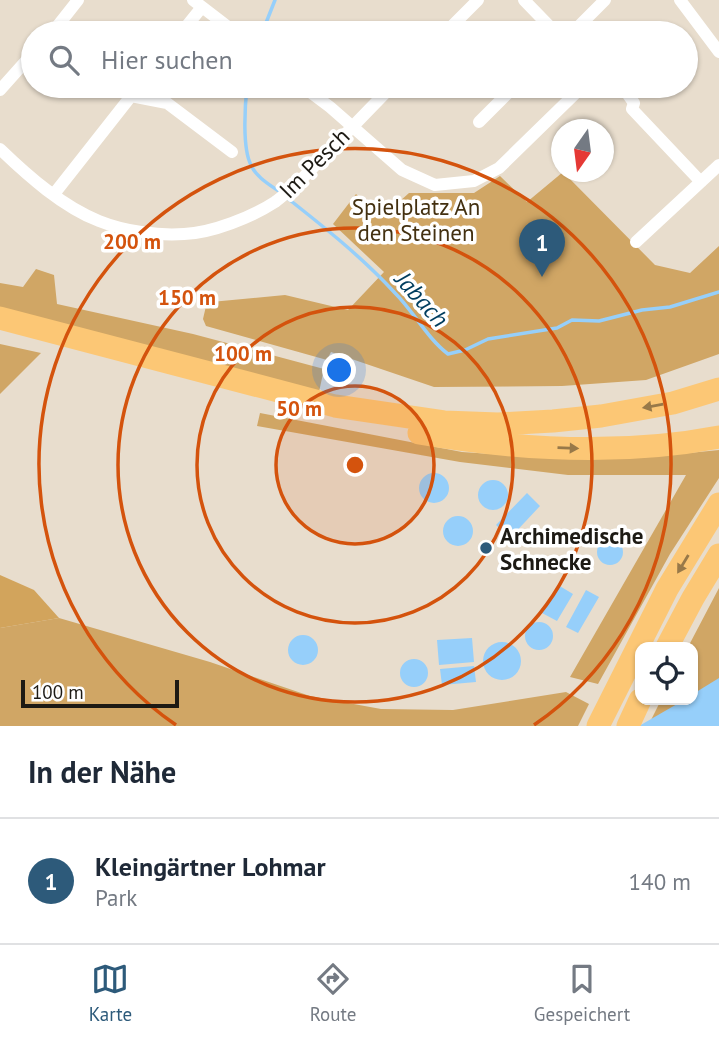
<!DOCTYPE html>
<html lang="de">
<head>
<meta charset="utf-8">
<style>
	:root { --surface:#fff; --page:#f2f2f3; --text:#1f2937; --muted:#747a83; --line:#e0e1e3; --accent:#2d5a7a }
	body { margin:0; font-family:"PT Sans",sans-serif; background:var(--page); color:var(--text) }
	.controls { position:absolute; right:21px; bottom:21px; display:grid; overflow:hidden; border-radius:14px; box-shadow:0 2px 5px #0004 }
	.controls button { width:63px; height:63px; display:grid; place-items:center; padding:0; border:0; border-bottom:2px solid var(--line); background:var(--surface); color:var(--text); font:35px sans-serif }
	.compass { position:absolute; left:551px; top:119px; width:63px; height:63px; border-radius:50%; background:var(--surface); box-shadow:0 2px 5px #0004; rotate:194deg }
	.scale { position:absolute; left:21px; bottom:18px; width:158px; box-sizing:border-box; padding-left:7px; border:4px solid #1d1a14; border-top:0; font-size:19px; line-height:24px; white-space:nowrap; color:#1d1a14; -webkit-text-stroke:5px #fff; paint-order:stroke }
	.you { position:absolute; left:340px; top:371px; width:24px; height:24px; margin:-18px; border:5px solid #fff; border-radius:50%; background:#1a73e8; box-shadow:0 0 0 10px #1a73e833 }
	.badge { display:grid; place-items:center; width:46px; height:46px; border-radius:50%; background:var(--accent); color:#fff; font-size:23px; font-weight:700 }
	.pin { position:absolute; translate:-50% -58px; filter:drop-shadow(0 2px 4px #0008) }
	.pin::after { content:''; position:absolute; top:37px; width:24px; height:21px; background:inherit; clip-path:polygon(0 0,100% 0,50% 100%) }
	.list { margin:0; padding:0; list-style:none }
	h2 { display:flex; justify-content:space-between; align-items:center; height:91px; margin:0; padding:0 28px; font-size:30px }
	h2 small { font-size:23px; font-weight:400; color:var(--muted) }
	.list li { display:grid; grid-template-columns:46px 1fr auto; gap:21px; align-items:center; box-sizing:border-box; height:126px; padding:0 28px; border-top:2px solid var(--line) }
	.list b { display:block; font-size:26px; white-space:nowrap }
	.list p { margin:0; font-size:23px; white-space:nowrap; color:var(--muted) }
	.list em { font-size:23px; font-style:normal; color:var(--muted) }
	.icon { flex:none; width:38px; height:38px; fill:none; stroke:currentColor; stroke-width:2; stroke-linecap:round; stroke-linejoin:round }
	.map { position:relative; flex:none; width:719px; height:726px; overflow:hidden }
	.search { position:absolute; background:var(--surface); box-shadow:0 2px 5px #0004; left:21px; right:21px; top:21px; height:77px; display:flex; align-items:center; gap:18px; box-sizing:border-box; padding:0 24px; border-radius:38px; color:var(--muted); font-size:26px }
	.sheet { height:217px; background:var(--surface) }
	nav { display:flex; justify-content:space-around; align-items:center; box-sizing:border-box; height:98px; border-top:2px solid var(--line); background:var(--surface); font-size:19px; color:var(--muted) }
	nav a { display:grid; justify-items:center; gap:4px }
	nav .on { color:var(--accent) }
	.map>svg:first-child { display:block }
	.green { fill:#d0a665 }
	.forest { fill:#d2a45c }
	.water { fill:#96cffa }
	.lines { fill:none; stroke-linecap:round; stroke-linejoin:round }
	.stream { stroke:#96cffa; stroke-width:3.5 }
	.minor { stroke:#fff; stroke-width:12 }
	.motorway { stroke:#fcc775; stroke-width:23 }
	.oneway { fill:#987949 }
	.ring { fill:none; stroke:#d4530d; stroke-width:3.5 }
	.poi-dot { fill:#2d5a7a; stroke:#fff; stroke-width:2.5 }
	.labels { text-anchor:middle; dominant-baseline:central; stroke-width:7; stroke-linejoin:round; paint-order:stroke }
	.street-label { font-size:23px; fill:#1d1a14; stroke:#fff }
	.park-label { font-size:23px; fill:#433010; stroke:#fff }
	.poi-label { font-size:23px; font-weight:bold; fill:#1d1a14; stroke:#fff; text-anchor:start }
	.water-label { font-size:24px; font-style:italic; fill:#003d5e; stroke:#fff }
	.centre { fill:#d4530d; stroke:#fff; stroke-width:3.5 }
	.ring-label { font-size:21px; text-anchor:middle; font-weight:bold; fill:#d4530d; stroke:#fff; stroke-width:7; stroke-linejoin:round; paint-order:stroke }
</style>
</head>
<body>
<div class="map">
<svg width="719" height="726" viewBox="0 0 719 726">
	<rect width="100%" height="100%" fill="#e8ddcd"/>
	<!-- green -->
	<path class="green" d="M563,172l92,93 35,8 29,-27v108l-73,26 -84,6 -128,1 -103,-35 -4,8 -121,-34 -3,-7 3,-13 5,-4 74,-7 63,15 36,-38 -51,-48 23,-30 25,24 28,-25h65l26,-17 27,26z
		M36,269l18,6 3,29 136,30 131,35 -5,23 -319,-82v-27l23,4z
		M0,344l41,9 -41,41z
		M260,413l202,39 60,4 116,2 81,-8v28l-49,76 -72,130 -28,-7 116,-202h-118l-108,-13 -203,-36z
		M719,588v138h-71l13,-26h32v-53h-5z
		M59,618l151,44 100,34 71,13 72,1 113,-18 23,12 -11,22h-578v-98z"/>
	<!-- forest -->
	<path class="forest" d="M0,575l34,15 25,28 -59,10z"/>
	<!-- water -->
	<path class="water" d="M419 488a15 15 0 1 1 30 0a15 15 0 1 1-30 0Z
		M478 495a15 15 0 1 1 30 0a15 15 0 1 1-30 0Z
		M527,493l13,13 -30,32 -14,-13z
		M443 531a15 15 0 1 1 30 0a15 15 0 1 1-30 0Z
		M597 552a13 13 0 1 1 26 0a13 13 0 1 1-26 0Z
		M558,585l15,9 -16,27 -15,-8z
		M586,590l13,7 -21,36 -12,-6z
		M525 636a14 14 0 1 1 28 0a14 14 0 1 1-28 0Z
		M288 650a15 15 0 1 1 30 0a15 15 0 1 1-30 0Z
		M472,638l2,24 -35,3 -2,-25z
		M483 661a19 19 0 1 1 38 0a19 19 0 1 1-38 0Z
		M400 673a14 14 0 1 1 28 0a14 14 0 1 1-28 0Z
		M474,666l2,16 -34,3 -2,-16z
		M719,678v48h-80l45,-26h9v-6z"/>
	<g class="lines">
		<!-- stream -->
		<path class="stream" d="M262,33l13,-33
			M247,86c-2,19 -5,62 4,79 5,12 19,20 29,27
			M286,197c38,30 76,60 109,96 19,19 32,45 53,61l17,-4 23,-11 69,-11 15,-8 27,1 43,-11 28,-3 49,-15"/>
		<!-- minor -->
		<path class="minor" d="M193,0l43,33
			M524,0l32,33
			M680,0l39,52
			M52,33l26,-33
			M181,33l21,-26
			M445,33l33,-33
			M572,33l33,-33
			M118,86l13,10 36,7 65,49
			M302,86l28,21 72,63 33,15 39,-4 25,-13 84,-82
			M620,86l4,3 10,14 -2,6 69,73
			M0,90l33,-37
			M479,122l36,-36
			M0,149c28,27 63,58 99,72 25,10 59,15 85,13 28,-1 68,-17 91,-32 7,-5 14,-12 21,-17l96,-99
			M54,194l85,-108
			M636,242l83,-77"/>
		<!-- motorway -->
		<path class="motorway" d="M0,318l335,88 109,16 54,2 55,-3 48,-5 72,-13 46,-14
			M419,433c99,17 201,23 300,4
			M667,647l26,-49 26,-43
			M598,726l69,-137 52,-85
			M628,726l12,-26"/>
	</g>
	<!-- one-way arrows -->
	<defs><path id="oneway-solid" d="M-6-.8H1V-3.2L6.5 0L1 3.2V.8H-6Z" transform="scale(1.75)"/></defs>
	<g class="oneway">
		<use href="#oneway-solid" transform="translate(653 406) rotate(170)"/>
		<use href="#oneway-solid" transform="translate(568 448) rotate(2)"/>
		<use href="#oneway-solid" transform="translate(683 564) rotate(121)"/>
	</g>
	<!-- distance rings -->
	<circle cx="355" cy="465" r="79" fill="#d4530d" fill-opacity=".12"/>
	<g class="ring">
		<circle cx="355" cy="465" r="79"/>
		<circle cx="355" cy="465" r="158"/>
		<circle cx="355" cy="465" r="237"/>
		<path d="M176 725A316 316 0 1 1 534 725"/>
	</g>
	<!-- markers -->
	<circle class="poi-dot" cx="486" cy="548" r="7"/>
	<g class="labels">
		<!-- street labels -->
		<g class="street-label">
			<text transform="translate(314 163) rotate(-45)">Im Pesch</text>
		</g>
		<!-- park labels -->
		<g class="park-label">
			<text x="416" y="206">Spielplatz An<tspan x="416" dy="26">den Steinen</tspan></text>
		</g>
		<!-- poi labels -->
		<g class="poi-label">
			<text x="500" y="535">Archimedische<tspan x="500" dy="26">Schnecke</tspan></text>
		</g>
		<!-- water labels -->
		<g class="water-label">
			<text transform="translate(422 299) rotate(48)">Jabach</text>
		</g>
	</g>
	<circle cx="355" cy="465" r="10" class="centre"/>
	<g class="ring-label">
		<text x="132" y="249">200 m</text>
		<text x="187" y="305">150 m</text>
		<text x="243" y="361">100 m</text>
		<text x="299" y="416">50 m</text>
	</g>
</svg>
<div class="controls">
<button><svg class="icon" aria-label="locate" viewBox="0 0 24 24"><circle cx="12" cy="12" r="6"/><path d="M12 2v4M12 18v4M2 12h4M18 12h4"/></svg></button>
</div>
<svg class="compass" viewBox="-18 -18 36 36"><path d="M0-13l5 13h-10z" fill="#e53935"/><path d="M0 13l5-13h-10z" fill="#747a83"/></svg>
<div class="scale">100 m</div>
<div class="you"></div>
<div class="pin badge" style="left:542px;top:277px">1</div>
<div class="search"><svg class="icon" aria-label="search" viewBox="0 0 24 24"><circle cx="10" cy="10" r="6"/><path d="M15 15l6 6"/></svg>Hier suchen</div>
</div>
<section class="sheet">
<h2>In der Nähe<small></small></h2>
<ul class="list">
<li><span class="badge">1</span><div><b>Kleingärtner Lohmar</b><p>Park</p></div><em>140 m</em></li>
</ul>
</section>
<nav>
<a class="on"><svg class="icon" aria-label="map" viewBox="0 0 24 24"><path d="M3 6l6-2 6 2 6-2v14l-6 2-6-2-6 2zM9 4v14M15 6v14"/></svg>Karte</a>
<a><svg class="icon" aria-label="directions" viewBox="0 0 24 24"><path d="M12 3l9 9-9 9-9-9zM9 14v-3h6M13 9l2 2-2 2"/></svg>Route</a>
<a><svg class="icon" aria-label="saved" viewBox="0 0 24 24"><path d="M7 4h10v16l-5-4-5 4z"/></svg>Gespeichert</a>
</nav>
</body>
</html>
